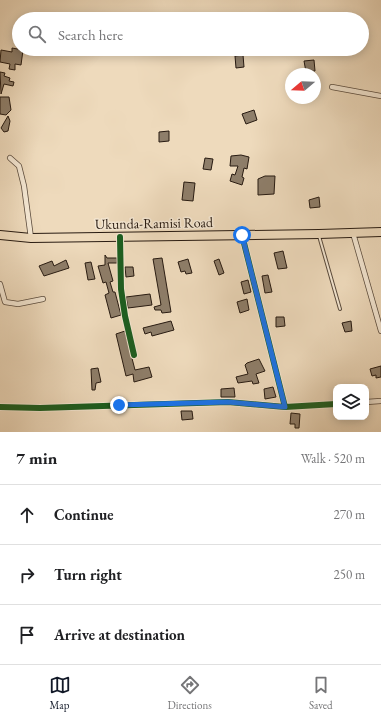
<!DOCTYPE html>
<html lang="en">
<head>
<meta charset="utf-8">
<style>
	:root { --surface:#fff; --page:#f6f6f6; --text:#202124; --muted:#757577; --line:#e0e0e0; --accent:#111827 }
	body { margin:0; font-family:"EB Garamond",serif; background:var(--page); color:var(--text) }
	.controls { position:absolute; right:12px; bottom:12px; display:grid; overflow:hidden; border-radius:8px; box-shadow:0 2px 10px #0003 }
	.controls button { width:36px; height:36px; display:grid; place-items:center; padding:0; border:0; border-bottom:1px solid var(--line); background:var(--surface); color:var(--text); font:20px sans-serif }
	.compass { position:absolute; left:285px; top:68px; width:36px; height:36px; border-radius:50%; background:var(--surface); box-shadow:0 2px 10px #0003; rotate:251deg }
	.stop { position:absolute; width:12px; height:12px; margin:-9px; border:3px solid #1a73e8; border-radius:50%; background:#fff }
	.stop.end { background:#1a73e8; border-color:#fff; box-shadow:0 1px 4px #0008 }
	.list { margin:0; padding:0; list-style:none }
	h2 { display:flex; justify-content:space-between; align-items:center; height:52px; margin:0; padding:0 16px; font-size:17px }
	h2 small { font-size:13px; font-weight:400; color:var(--muted) }
	.list li { display:grid; grid-template-columns:26px 1fr auto; gap:12px; align-items:center; box-sizing:border-box; height:60px; padding:0 16px; border-top:1px solid var(--line) }
	.list b { display:block; font-size:15px; white-space:nowrap }
	.list em { font-size:13px; font-style:normal; color:var(--muted) }
	.icon { flex:none; width:22px; height:22px; fill:none; stroke:currentColor; stroke-width:2; stroke-linecap:round; stroke-linejoin:round }
	.map { position:relative; flex:none; width:381px; height:432px; overflow:hidden }
	.search { position:absolute; background:var(--surface); box-shadow:0 2px 10px #0003; left:12px; right:12px; top:12px; height:44px; display:flex; align-items:center; gap:10px; box-sizing:border-box; padding:0 14px; border-radius:22px; color:var(--muted); font-size:15px }
	.sheet { height:232px; background:var(--surface) }
	nav { display:flex; justify-content:space-around; align-items:center; box-sizing:border-box; height:56px; border-top:1px solid var(--line); background:var(--surface); font-size:11px; color:var(--muted) }
	nav a { display:grid; justify-items:center; gap:2px }
	nav .on { color:var(--accent) }
	.map>svg:first-child { display:block }
	.building { fill:#8e7e6a; stroke:#271a11 }
	.lines { fill:none; stroke-linecap:round; stroke-linejoin:round }
	.lane-casing { stroke:#594a3c; stroke-width:4 }
	.street-casing { stroke:#594a3c; stroke-width:6 }
	.highway-casing { stroke:#271a11; stroke-width:10 }
	.lane { stroke:#f4e7d3; stroke-width:2 }
	.street { stroke:#f4e7d3; stroke-width:4.5 }
	.highway { stroke:#eedabc; stroke-width:8 }
	.cycleway-casing { stroke:#f4e7d3; stroke-width:8 }
	.cycleway { stroke:#1b5e20; stroke-width:6 }
	.route { stroke:#1a73e8; stroke-width:5 }
	.labels { text-anchor:middle; dominant-baseline:central; stroke-width:3; stroke-linejoin:round; paint-order:stroke }
	.street-label { font-size:14px; fill:#271a11; stroke:#f4e7d3 }
</style>
</head>
<body>
<div class="map">
<svg width="381" height="432" viewBox="0 0 381 432">
	<rect width="100%" height="100%" fill="#eedabc"/>
	<filter id="stains"><feTurbulence type="fractalNoise" baseFrequency=".005" numOctaves="4"/><feColorMatrix values="0 0 0 0 .2 0 0 0 0 .09 0 0 0 0 .02 0 0 0 .5 -.17"/></filter>
	<radialGradient id="worn" r=".72"><stop offset=".6" stop-color="#630" stop-opacity="0"/><stop offset="1" stop-color="#630" stop-opacity=".3"/></radialGradient>
	<!-- building -->
	<path class="building" d="M12,48l11,2 -2,15 -6,-1v6l-6,-1 1,-5 -10,-2 1,-12 11,2z
		M243,55l1,12 -8,1 -1,-12z
		M314,60l1,11 -9,1 -2,-11z
		M0,72l5,1 -1,3 6,2 -1,3 5,1 -1,4 -9,-2 -3,10z
		M0,97h9l2,13 -5,5 -6,-1z
		M254,110l3,10 -11,4 -4,-10z
		M8,116l2,5 -2,10 -4,1 -3,-4z
		M169,131v10l-10,1v-10z
		M241,155l8,2 -2,12 -3,-1 -2,9 2,1 -2,7 -12,-4 2,-7 3,1 3,-9h-8l1,-10z
		M205,158l8,1 -2,11 -8,-1z
		M265,176h10l-1,18 -16,1v-16z
		M184,182l11,1 -2,18 -11,-1z
		M319,197l1,10 -10,1 -1,-8z
		M283,251l4,17 -9,1 -4,-16z
		M105,255l2,3h10v5h-9l5,18 -3,1 3,10h2l6,23 -10,3 -6,-23 4,-2 -3,-11 -3,1 -5,-17 7,-1z
		M162,258l9,54 -9,1 -1,-3h-6l-1,-3 7,-2 -8,-46z
		M188,259l4,14 -6,1 -1,-3 -4,1 -3,-10z
		M219,259l5,14 -5,2 -5,-14z
		M66,260l3,8 -25,8 -5,-10 13,-5 2,5z
		M91,262l4,17 -7,1 -3,-17z
		M125,267h8l1,9 -8,1z
		M268,275l4,17 -7,1 -3,-17z
		M248,280l3,12 -7,2 -3,-12z
		M150,294l2,11 -24,3 -2,-11z
		M247,299l2,11 -9,3 -3,-11z
		M276,317h8l1,9 -9,1z
		M171,321l3,9 -22,6 -1,-4 -6,2 -2,-6z
		M351,321l1,10 -7,1 -3,-9z
		M125,331l10,39 14,-3 3,10 -18,5 -1,-8 -7,2 -10,-42z
		M259,359l6,12 -9,3 3,9 -6,1 -1,-3 -14,2 -2,-6 12,-3 -3,-9 2,-2z
		M381,366v11l-5,1v-3l-4,1 -2,-7z
		M98,368l3,14 -5,1 -1,7h-3l-1,-21z
		M273,387l3,10 -11,2 -1,-10z
		M234,388l1,9h-14v-8z
		M181,411h11l1,8 -11,1z
		M291,413l9,1 -1,14h-4v-4h-5z"/>
	<g class="lines">
		<!-- lane casing -->
		<g class="lane-casing">
			<path id="lane" d="M319,236l21,73"/>
		</g>
		<!-- street casing -->
		<g class="street-casing">
			<path id="street" d="M332,87l49,9
				M10,158l9,8 5,20 7,52
				M353,233l28,98
				M242,235l43,172
				M120,237l1,52 4,27 9,39
				M0,284l5,18 13,2 25,-5
				M366,402l15,-1
				M0,407l40,1 188,-6 57,5 51,-3"/>
		</g>
		<!-- highway casing -->
		<g class="highway-casing">
			<path id="highway" d="M0,235l31,3 288,-4 62,-2"/>
		</g>
		<!-- lane -->
		<use href="#lane" class="lane"/>
		<!-- street -->
		<use href="#street" class="street"/>
		<!-- highway -->
		<use href="#highway" class="highway"/>
		<!-- cycleway casing -->
		<g class="cycleway-casing">
			<path id="cycleway" d="M242,235l43,172
				M120,237l1,52 4,27 9,39
				M0,407l40,1 188,-6 57,5 51,-3"/>
		</g>
		<!-- cycleway -->
		<use href="#cycleway" class="cycleway"/>
	</g>
	<g class="lines">
		<!-- route -->
		<path class="route" d="M119,405l109,-3 57,5 -43,-172"/>
	</g>
	<g class="labels">
		<!-- street labels -->
		<g class="street-label">
			<text transform="translate(154 223) rotate(-1)">Ukunda-Ramisi Road</text>
		</g>
	</g>
	<rect width="100%" height="100%" filter="url(#stains)"/>
	<rect width="100%" height="100%" fill="url(#worn)"/>
</svg>
<div class="controls">
<button><svg class="icon" aria-label="layers" viewBox="0 0 24 24"><path d="M12 4l9 5-9 5-9-5zM3 14l9 5 9-5"/></svg></button>
</div>
<svg class="compass" viewBox="-18 -18 36 36"><path d="M0-13l5 13h-10z" fill="#e53935"/><path d="M0 13l5-13h-10z" fill="#757577"/></svg>
<div class="stop" style="left:242px;top:235px"></div>
<div class="stop end" style="left:119px;top:405px"></div>
<div class="search"><svg class="icon" aria-label="search" viewBox="0 0 24 24"><circle cx="10" cy="10" r="6"/><path d="M15 15l6 6"/></svg>Search here</div>
</div>
<section class="sheet">
<h2>7 min<small>Walk · 520 m</small></h2>
<ul class="list">
<li><svg class="icon" aria-label="ahead" viewBox="0 0 24 24"><path d="M12 20V5M6 11l6-6 6 6"/></svg><div><b>Continue</b></div><em>270 m</em></li>
<li><svg class="icon" aria-label="right" viewBox="0 0 24 24"><path d="M7 20v-9h11M14 6l5 5-5 5"/></svg><div><b>Turn right</b></div><em>250 m</em></li>
<li><svg class="icon" aria-label="arrive" viewBox="0 0 24 24"><path d="M6 21V4h12l-3 4 3 4H6"/></svg><div><b>Arrive at destination</b></div></li>
</ul>
</section>
<nav>
<a class="on"><svg class="icon" aria-label="map" viewBox="0 0 24 24"><path d="M3 6l6-2 6 2 6-2v14l-6 2-6-2-6 2zM9 4v14M15 6v14"/></svg>Map</a>
<a><svg class="icon" aria-label="directions" viewBox="0 0 24 24"><path d="M12 3l9 9-9 9-9-9zM9 14v-3h6M13 9l2 2-2 2"/></svg>Directions</a>
<a><svg class="icon" aria-label="saved" viewBox="0 0 24 24"><path d="M7 4h10v16l-5-4-5 4z"/></svg>Saved</a>
</nav>
</body>
</html>
